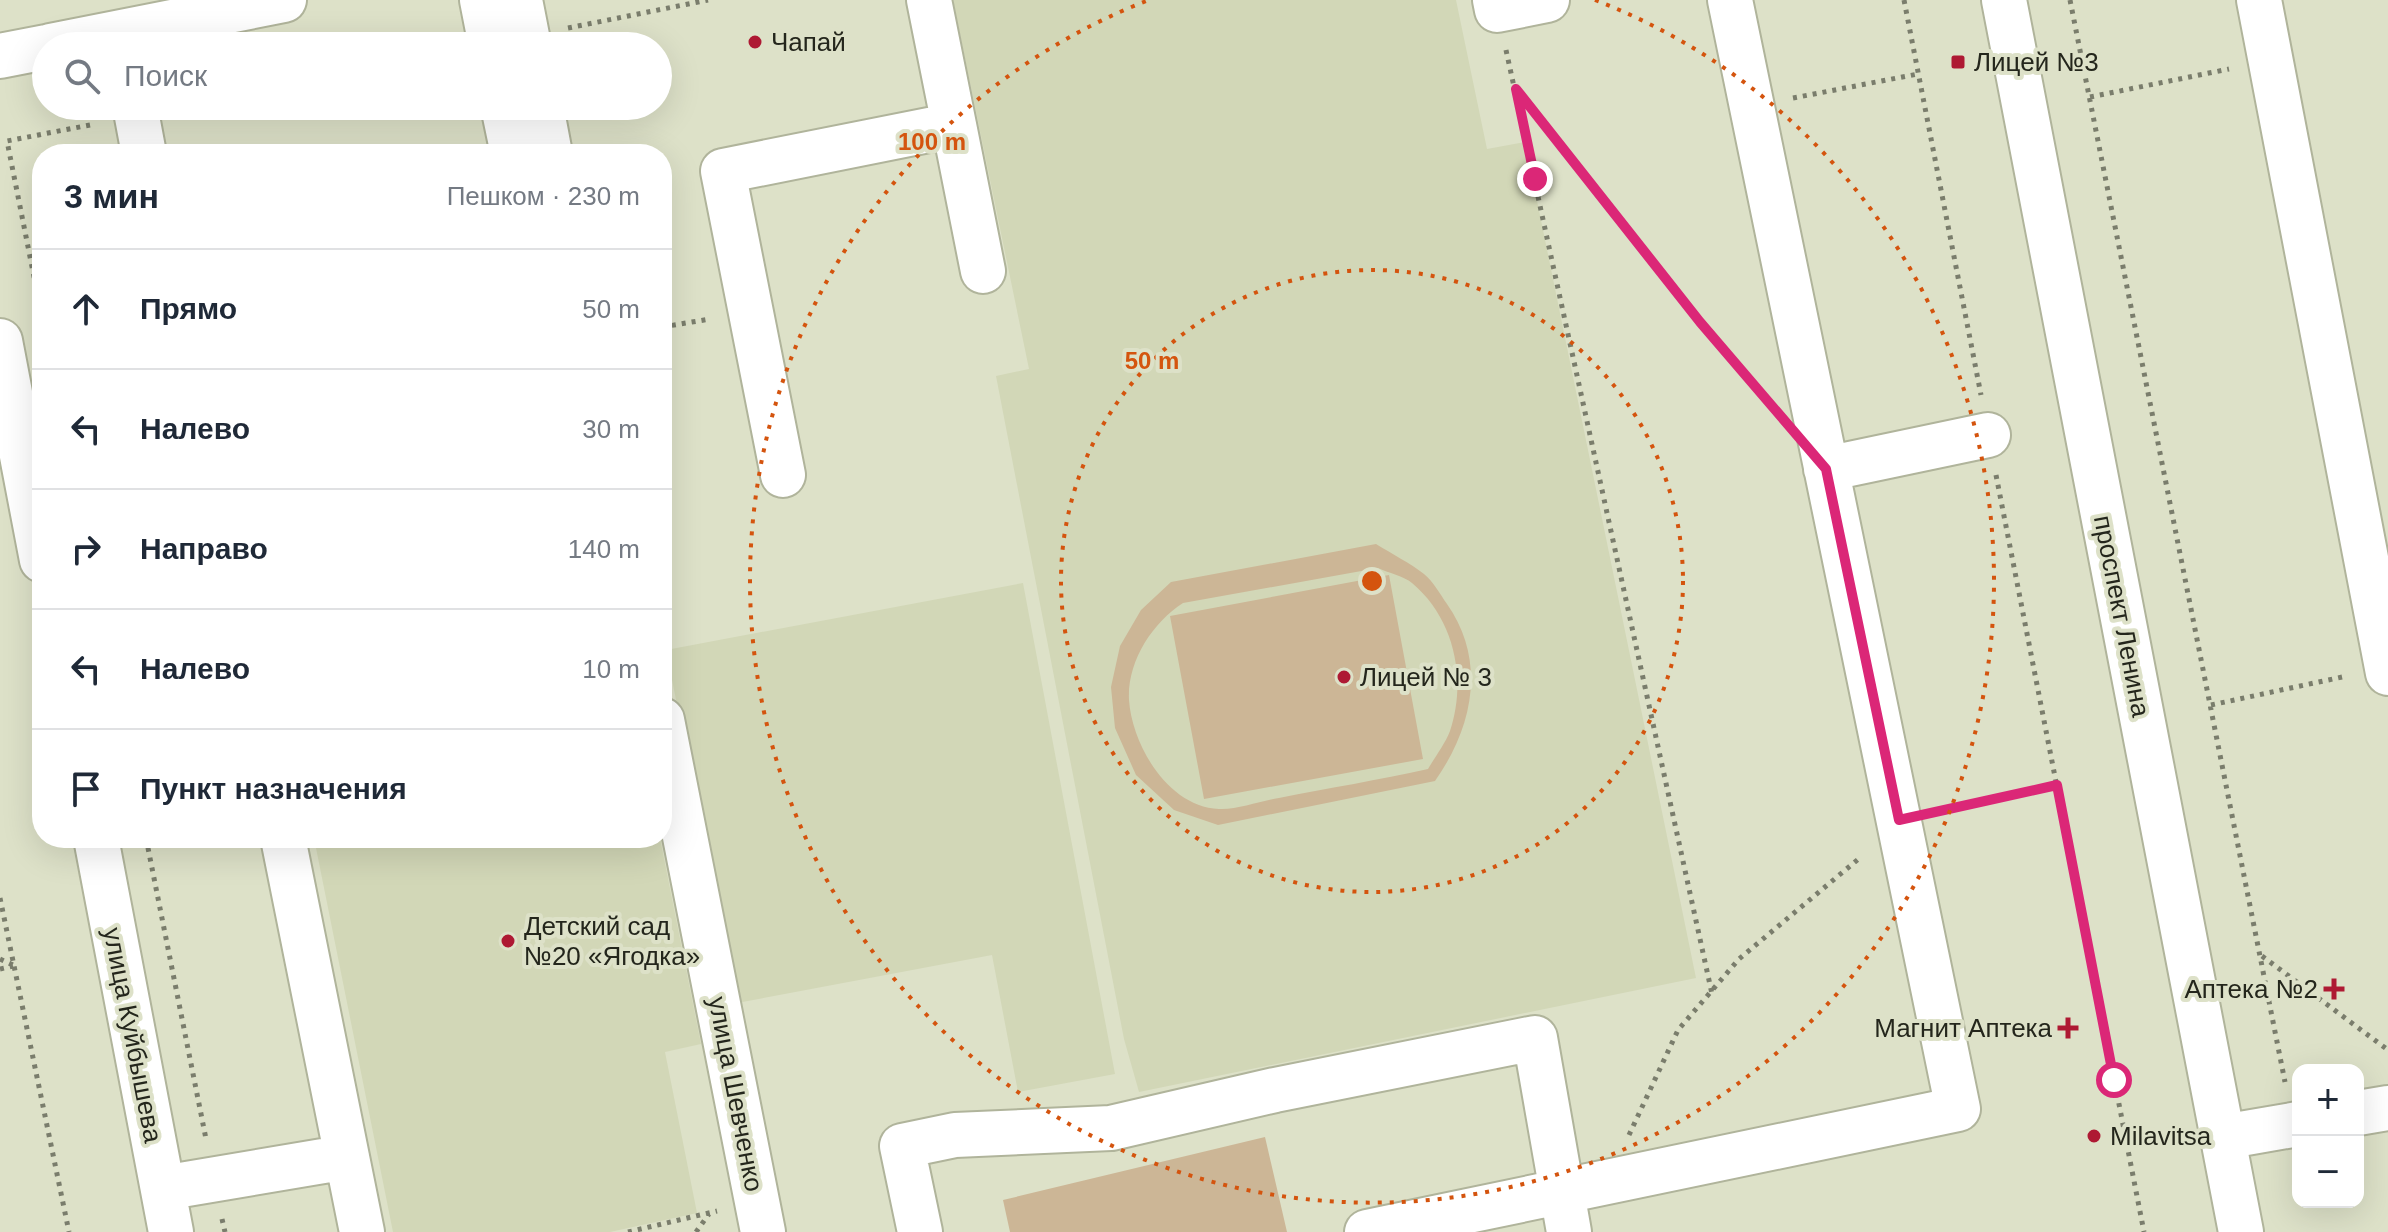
<!DOCTYPE html>
<html lang="ru">
<head>
<meta charset="utf-8">
<style>
	:root { --surface:#fff; --page:#f2f2f3; --text:#1f2937; --muted:#747a83; --line:#e0e1e3 }
	body { margin:0; font-family:Helvetica,sans-serif; background:var(--page); color:var(--text) }
	.controls { position:absolute; right:24px; bottom:24px; display:grid; overflow:hidden; border-radius:16px; box-shadow:0 8px 32px #0002 }
	.controls button { width:72px; height:72px; display:grid; place-items:center; padding:0; border:0; border-bottom:2px solid var(--line); background:var(--surface); color:var(--text); font:40px sans-serif }
	.stop { position:absolute; width:24px; height:24px; margin:-18px; border:6px solid #db2777; border-radius:50%; background:#fff }
	.stop.end { background:#db2777; border-color:#fff; box-shadow:0 2px 8px #0008 }
	.list { margin:0; padding:0; list-style:none }
	h2 { display:flex; justify-content:space-between; align-items:center; height:104px; margin:0; padding:0 32px; font-size:34px }
	h2 small { font-size:26px; font-weight:400; color:var(--muted) }
	.list li { display:grid; grid-template-columns:52px 1fr auto; gap:24px; align-items:center; box-sizing:border-box; height:120px; padding:0 32px; border-top:2px solid var(--line) }
	.list b { display:block; font-size:30px; white-space:nowrap }
	.list em { font-size:26px; font-style:normal; color:var(--muted) }
	.icon { flex:none; width:44px; height:44px; fill:none; stroke:currentColor; stroke-width:2; stroke-linecap:round; stroke-linejoin:round }
	.map { position:relative; flex:none; width:2388px; height:1232px; overflow:hidden }
	.search { position:absolute; background:var(--surface); box-shadow:0 8px 32px #0002; left:32px; top:32px; width:640px; height:88px; display:flex; align-items:center; gap:20px; box-sizing:border-box; padding:0 28px; border-radius:44px; color:var(--muted); font-size:30px }
	.panel { position:absolute; background:var(--surface); box-shadow:0 8px 32px #0002; left:32px; top:144px; width:640px; height:704px; border-radius:32px }
	.map>svg:first-child { display:block }
	.built { fill:#d2d7b7 }
	.green { fill:#ccb696; fill-rule:evenodd }
	.lines { fill:none; stroke-linecap:round; stroke-linejoin:round }
	.minor-casing { stroke:#b0b49b; stroke-width:48 }
	.path { stroke:#7a7d6c; stroke-width:5; stroke-dasharray:4 6; stroke-linecap:butt }
	.minor { stroke:#fff; stroke-width:44 }
	.route { stroke:#db2777; stroke-width:10 }
	.ring { fill:none; stroke:#d4540e; stroke-width:4; stroke-dasharray:4 8 }
	.poi-dot { fill:#ae1933; stroke:#dde1c8; stroke-width:3 }
	.labels { text-anchor:middle; dominant-baseline:central; stroke-width:8; stroke-linejoin:round; paint-order:stroke }
	.poi-label { font-size:26px; fill:#24261c; stroke:#dde1c8; text-anchor:start }
	.street-label { font-size:26px; fill:#24261c; stroke:#dde1c8 }
	.centre { fill:#d4540e; stroke:#dde1c8; stroke-width:4 }
	.ring-label { font-size:24px; text-anchor:middle; font-weight:bold; fill:#d4540e; stroke:#dde1c8; stroke-width:8; stroke-linejoin:round; paint-order:stroke }
</style>
</head>
<body>
<div class="map">
<svg width="2388" height="1232" viewBox="0 0 2388 1232">
	<rect width="100%" height="100%" fill="#dde1c8"/>
	<!-- built -->
	<path class="built" d="M953,0h503l31,149 38,-7 171,836 -557,114 -15,-53 -128,-663 33,-7z
		M1023,583l92,491 -97,18 -26,-137 -255,48 -71,-353z
		M314,838h346l41,206 -36,8 32,161 -87,19h-217z"/>
	<!-- green -->
	<path class="green" d="M1376,544c16,10 34,19 48,30 9,7 16,20 23,30 40,57 26,123 -12,177l-217,44 -44,-15 -38,-35 -21,-47 -4,-41 9,-41 21,-36 30,-28zM1378,568c10,5 26,8 34,15 43,36 55,97 38,148 -5,13 -15,26 -22,38 -49,11 -99,19 -149,29 -19,3 -42,12 -60,11 -51,-2 -87,-64 -90,-109 -2,-38 23,-77 54,-97z
		M1389,575l34,184 -219,40 -34,-183z
		M1265,1137l22,95h-277l-7,-32z"/>
	<g class="lines">
		<!-- minor casing -->
		<g class="minor-casing">
			<path id="minor" d="M482,0l9,46
				M520,0l9,46
				M1495,0l2,10 50,-10
				M2004,0l237,1232
				M2259,0l129,673
				M50,46l234,-46
				M0,56l46,-9
				M135,106l9,48
				M503,106l10,48
				M541,106l9,48
				M954,125l29,146
				M0,341l42,219
				M1826,469l162,-34
				M783,475l-60,-304 231,-46 -25,-125
				M662,720l101,512
				M96,838l75,394
				M283,838l79,394
				M2358,1113l30,-5
				M2223,1137l75,-13
				M163,1188l184,-31
				M920,1232l-18,-86 53,-11 156,-7 164,-38 260,-52 34,194
				M1367,1232l591,-123 -228,-1109"/>
		</g>
		<!-- path -->
		<path class="path" d="M1904,0l77,395
			M2070,0l215,1082
			M568,28l140,-28
			M1506,50l206,944
			M1516,90l184,232 67,77
			M2090,97l139,-28
			M1793,98l125,-24
			M42,317l-35,-176 88,-17
			M662,327l48,-8
			M1996,475l148,757
			M2211,705l136,-29
			M1941,811l116,-26
			M146,838l60,301
			M0,898l69,334
			M2262,956l126,94
			M0,959l13,6
			M0,969l13,-3
			M1629,1135l49,-105 61,-71 123,-103
			M222,1219l3,13
			M628,1232l89,-21
			M696,1232l13,-18"/>
		<!-- minor -->
		<use href="#minor" class="minor"/>
	</g>
	<g class="lines">
		<!-- route -->
		<path class="route" d="M1535,179l-19,-90 184,233 126,147 73,351 158,-35 57,295"/>
	</g>
	<!-- distance rings -->
	<g class="ring">
		<circle cx="1372" cy="581" r="311"/>
		<path d="M1595 0A622 622 0 1 1 1149 0"/>
	</g>
	<!-- markers -->
	<g class="poi-dot">
		<circle cx="755" cy="42" r="8"/>
		<rect x="1950" y="54" width="16" height="16" rx="4"/>
		<circle cx="1344" cy="677" r="8"/>
		<circle cx="508" cy="941" r="8"/>
		<path d="M2330 977h8v8h8v8h-8v8h-8v-8h-8v-8h8z"/>
		<path d="M2064 1016h8v8h8v8h-8v8h-8v-8h-8v-8h8z"/>
		<circle cx="2094" cy="1136" r="8"/>
	</g>
	<g class="labels">
		<!-- poi labels -->
		<g class="poi-label">
			<text x="771" y="42">Чапай</text>
			<text x="1974" y="62">Лицей №3</text>
			<text x="1360" y="677">Лицей № 3</text>
			<text x="524" y="926">Детский сад<tspan x="524" dy="30">№20 «Ягодка»</tspan></text>
			<text x="2318" y="989" text-anchor="end">Аптека №2</text>
			<text x="2052" y="1028" text-anchor="end">Магнит Аптека</text>
			<text x="2110" y="1136">Milavitsa</text>
		</g>
		<!-- street labels -->
		<g class="street-label">
			<text transform="translate(2122 616) rotate(79)">проспект Ленина</text>
			<text transform="translate(133 1035) rotate(79)">улица Куйбышева</text>
			<text transform="translate(736 1094) rotate(79)">улица Шевченко</text>
		</g>
	</g>
	<circle cx="1372" cy="581" r="12" class="centre"/>
	<g class="ring-label">
		<text x="932" y="150">100 m</text>
		<text x="1152" y="369">50 m</text>
	</g>
</svg>
<div class="controls">
<button>+</button>
<button>−</button>
</div>
<div class="stop" style="left:2114px;top:1080px"></div>
<div class="stop end" style="left:1535px;top:179px"></div>
<div class="search"><svg class="icon" aria-label="search" viewBox="0 0 24 24"><circle cx="10" cy="10" r="6"/><path d="M15 15l6 6"/></svg>Поиск</div>
<section class="panel">
<h2>3 мин<small>Пешком · 230 m</small></h2>
<ul class="list">
<li><svg class="icon" aria-label="ahead" viewBox="0 0 24 24"><path d="M12 20V5M6 11l6-6 6 6"/></svg><div><b>Прямо</b></div><em>50 m</em></li>
<li><svg class="icon" aria-label="left" viewBox="0 0 24 24"><path d="M17 20v-9H6M10 6l-5 5 5 5"/></svg><div><b>Налево</b></div><em>30 m</em></li>
<li><svg class="icon" aria-label="right" viewBox="0 0 24 24"><path d="M7 20v-9h11M14 6l5 5-5 5"/></svg><div><b>Направо</b></div><em>140 m</em></li>
<li><svg class="icon" aria-label="left" viewBox="0 0 24 24"><path d="M17 20v-9H6M10 6l-5 5 5 5"/></svg><div><b>Налево</b></div><em>10 m</em></li>
<li><svg class="icon" aria-label="arrive" viewBox="0 0 24 24"><path d="M6 21V4h12l-3 4 3 4H6"/></svg><div><b>Пункт назначения</b></div></li>
</ul>
</section>
</div>
</body>
</html>
